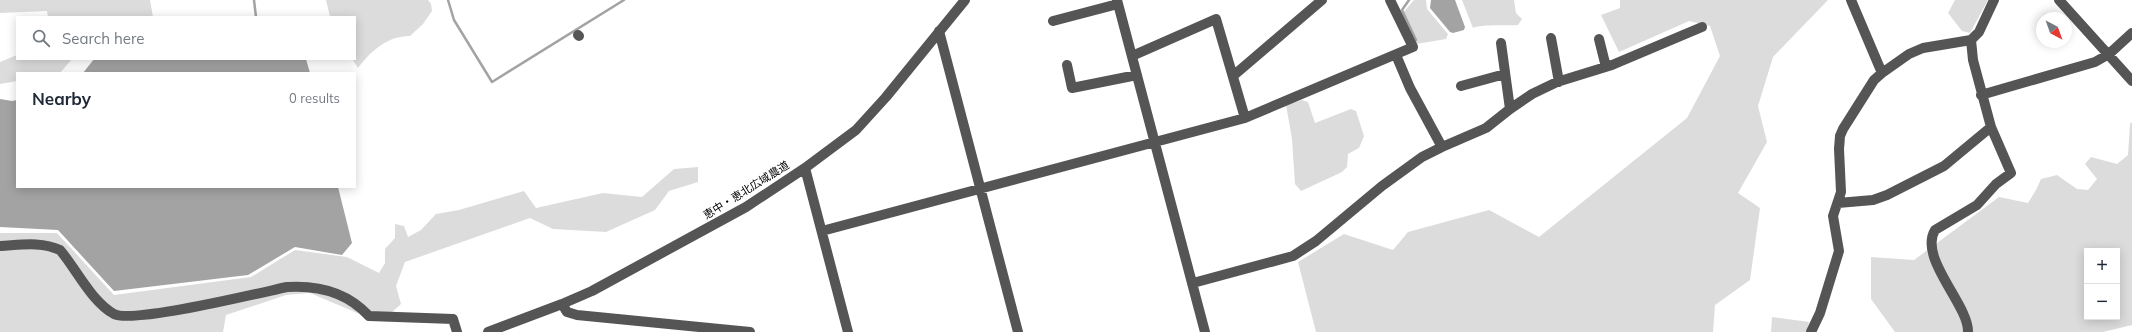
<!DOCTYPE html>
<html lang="en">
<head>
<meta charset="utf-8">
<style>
	:root { --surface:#fff; --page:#f2f2f3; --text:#1f2937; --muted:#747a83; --line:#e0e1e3 }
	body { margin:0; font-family:Mulish,"Noto Sans JP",sans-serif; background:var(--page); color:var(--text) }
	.controls { position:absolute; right:12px; bottom:12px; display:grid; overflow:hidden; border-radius:0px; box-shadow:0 2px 10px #0003 }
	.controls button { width:36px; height:36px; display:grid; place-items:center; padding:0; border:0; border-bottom:1px solid var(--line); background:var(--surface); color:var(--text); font:20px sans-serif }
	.compass { position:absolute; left:2036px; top:12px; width:36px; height:36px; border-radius:50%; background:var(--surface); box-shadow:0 2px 10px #0003; rotate:139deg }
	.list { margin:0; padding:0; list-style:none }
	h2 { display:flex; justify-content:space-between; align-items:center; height:52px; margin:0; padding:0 16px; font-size:17px }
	h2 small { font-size:13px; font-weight:400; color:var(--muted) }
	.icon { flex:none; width:22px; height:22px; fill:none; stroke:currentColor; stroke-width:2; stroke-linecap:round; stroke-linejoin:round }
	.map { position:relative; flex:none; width:2132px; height:332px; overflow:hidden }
	.search { position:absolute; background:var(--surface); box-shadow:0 2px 10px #0003; left:16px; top:16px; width:340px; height:44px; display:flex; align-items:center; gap:10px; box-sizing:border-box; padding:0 14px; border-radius:0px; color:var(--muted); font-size:15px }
	.panel { position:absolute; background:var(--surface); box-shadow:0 2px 10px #0003; left:16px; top:72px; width:340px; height:116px; border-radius:0px }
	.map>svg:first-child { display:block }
	.green { fill:#dcdcdc; fill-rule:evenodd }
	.water { fill:#a3a3a3 }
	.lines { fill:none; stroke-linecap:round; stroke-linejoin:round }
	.stream { stroke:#a3a3a3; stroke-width:2.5 }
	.minor { stroke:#555; stroke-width:10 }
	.labels { text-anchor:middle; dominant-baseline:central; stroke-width:3.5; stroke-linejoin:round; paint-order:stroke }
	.street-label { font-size:11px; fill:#000; stroke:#fff }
</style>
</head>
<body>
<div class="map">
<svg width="2132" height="332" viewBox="0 0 2132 332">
	<rect width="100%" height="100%" fill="#fff"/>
	<!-- green -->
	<path class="green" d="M0,0h150l3,17h-105l-1,-6 -47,2z
		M326,0h102l3,4 1,7 -9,13 -13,12c-23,0 -39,15 -52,32l-6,-9h3v-42h-25z
		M1414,0h12l1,9 21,25 -2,5 -30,5 -15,-29z
		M1462,0h52l2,13 6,6 -4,6c-12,1 -37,-1 -45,3z
		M1620,0h208l-55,57 -15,49 9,36 -29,51 22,15 -10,72 -35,25 -2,27h-397l-18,-70 46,-28 49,16 15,-18 81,-22 50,27 148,-119 33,-62 -10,-30 -21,-5 -70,31 -18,-37 19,-7z
		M1955,0h33l-18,33 -8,-2 -14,-18z
		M17,55v4h55l-12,14h-43v8l-17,3v-22z
		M1302,100l6,2 7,21 36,-14 5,2 8,25 -5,12 -11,6 -1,13 -5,5 -41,19 -6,-7 -3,-45 -6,-34z
		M2132,122v203l-29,7h-208l-24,-33v-42l43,3 85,-63 29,6 8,-13 5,-11 16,-4 20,14 11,1 9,-11 -12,-15 6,-7 26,7 11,-9 2,-31zM2087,251h30v66h-30z
		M698,167v15l-29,9 -14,19 -49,22 -53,-3 -23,-11 -125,44 -9,24 5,18 -9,8 -30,3 -52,-22 -24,2 -60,20 -3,17h-223v-99h57l57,62 137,-18 44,-27 52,7 32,16 6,-10v-14l10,-11v-14l9,2 4,11 13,-7 15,-16 23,-4 65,-19 12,17 67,-15 39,4 32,-28z
		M1772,317l37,5 -2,10h-36z"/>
	<!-- water -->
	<path class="water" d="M1431,0h24l10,27 -1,3 -11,3 -3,-1 -20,-24z
		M94,59h212l4,14h-227z
		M0,99l12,2 5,-1v87h321l14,56 -10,12 -47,-8 -47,28 -134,16 -56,-61 -58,-3z"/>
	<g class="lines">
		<!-- stream -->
		<path class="stream" d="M254,0l2,17
			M448,0l6,20 38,62 132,-82
			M1409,0l-7,10 14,30"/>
		<!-- minor -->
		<path class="minor" d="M1117,0l88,332
			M1851,0l31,73
			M2059,0l73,81
			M1053,21l65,-17
			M939,31l79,301
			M578,35l1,1
			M1551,38l8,44
			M1599,39l7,28
			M1132,56l84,-37 29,99
			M1067,65l5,23 65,-13
			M1233,76l89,-76
			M1461,86l44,-12
			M1981,95l114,-33 14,-8 23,-21
			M1510,109l22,-15 25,-12 55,-17 90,-38
			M1442,147l44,-19 24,-19 -9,-66
			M805,168l43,164
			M1838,203l35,-3 14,-5 57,-29 47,-39 -18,-67 -2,-20
			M822,231l423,-113 168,-71 -23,-47
			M0,246c20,-1 41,-5 60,4 17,20 31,51 54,64 19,10 145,-21 173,-27 31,-2 60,5 82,29l84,3 4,13
			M1193,283l100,-27 23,-15 66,-55 40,-29 20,-10 -32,-59 -14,-33
			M562,304l5,8 10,3 173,17
			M488,332l74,-28 30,-13 154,-84 59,-39 51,-38 30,-33 79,-97
			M1811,332l9,-19 19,-62 -6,-35 8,-24 -2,-43 1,-13 3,-7 31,-49 8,-7 27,-19 14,-6 48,-8 8,-8 15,-32
			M1968,332c1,-27 -50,-74 -33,-102l42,-25 19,-21 15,-11 -20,-46"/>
	</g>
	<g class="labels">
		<!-- street labels -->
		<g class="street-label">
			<text transform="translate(746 190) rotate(-32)">恵中・恵北広域農道</text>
		</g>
	</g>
</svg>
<div class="controls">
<button>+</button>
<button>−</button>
</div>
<svg class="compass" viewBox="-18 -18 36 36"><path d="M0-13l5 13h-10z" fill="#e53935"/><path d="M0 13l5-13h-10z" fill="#747a83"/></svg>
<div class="search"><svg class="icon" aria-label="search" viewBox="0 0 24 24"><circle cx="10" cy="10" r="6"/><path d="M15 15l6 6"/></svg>Search here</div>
<section class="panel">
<h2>Nearby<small>0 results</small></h2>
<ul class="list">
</ul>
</section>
</div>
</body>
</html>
